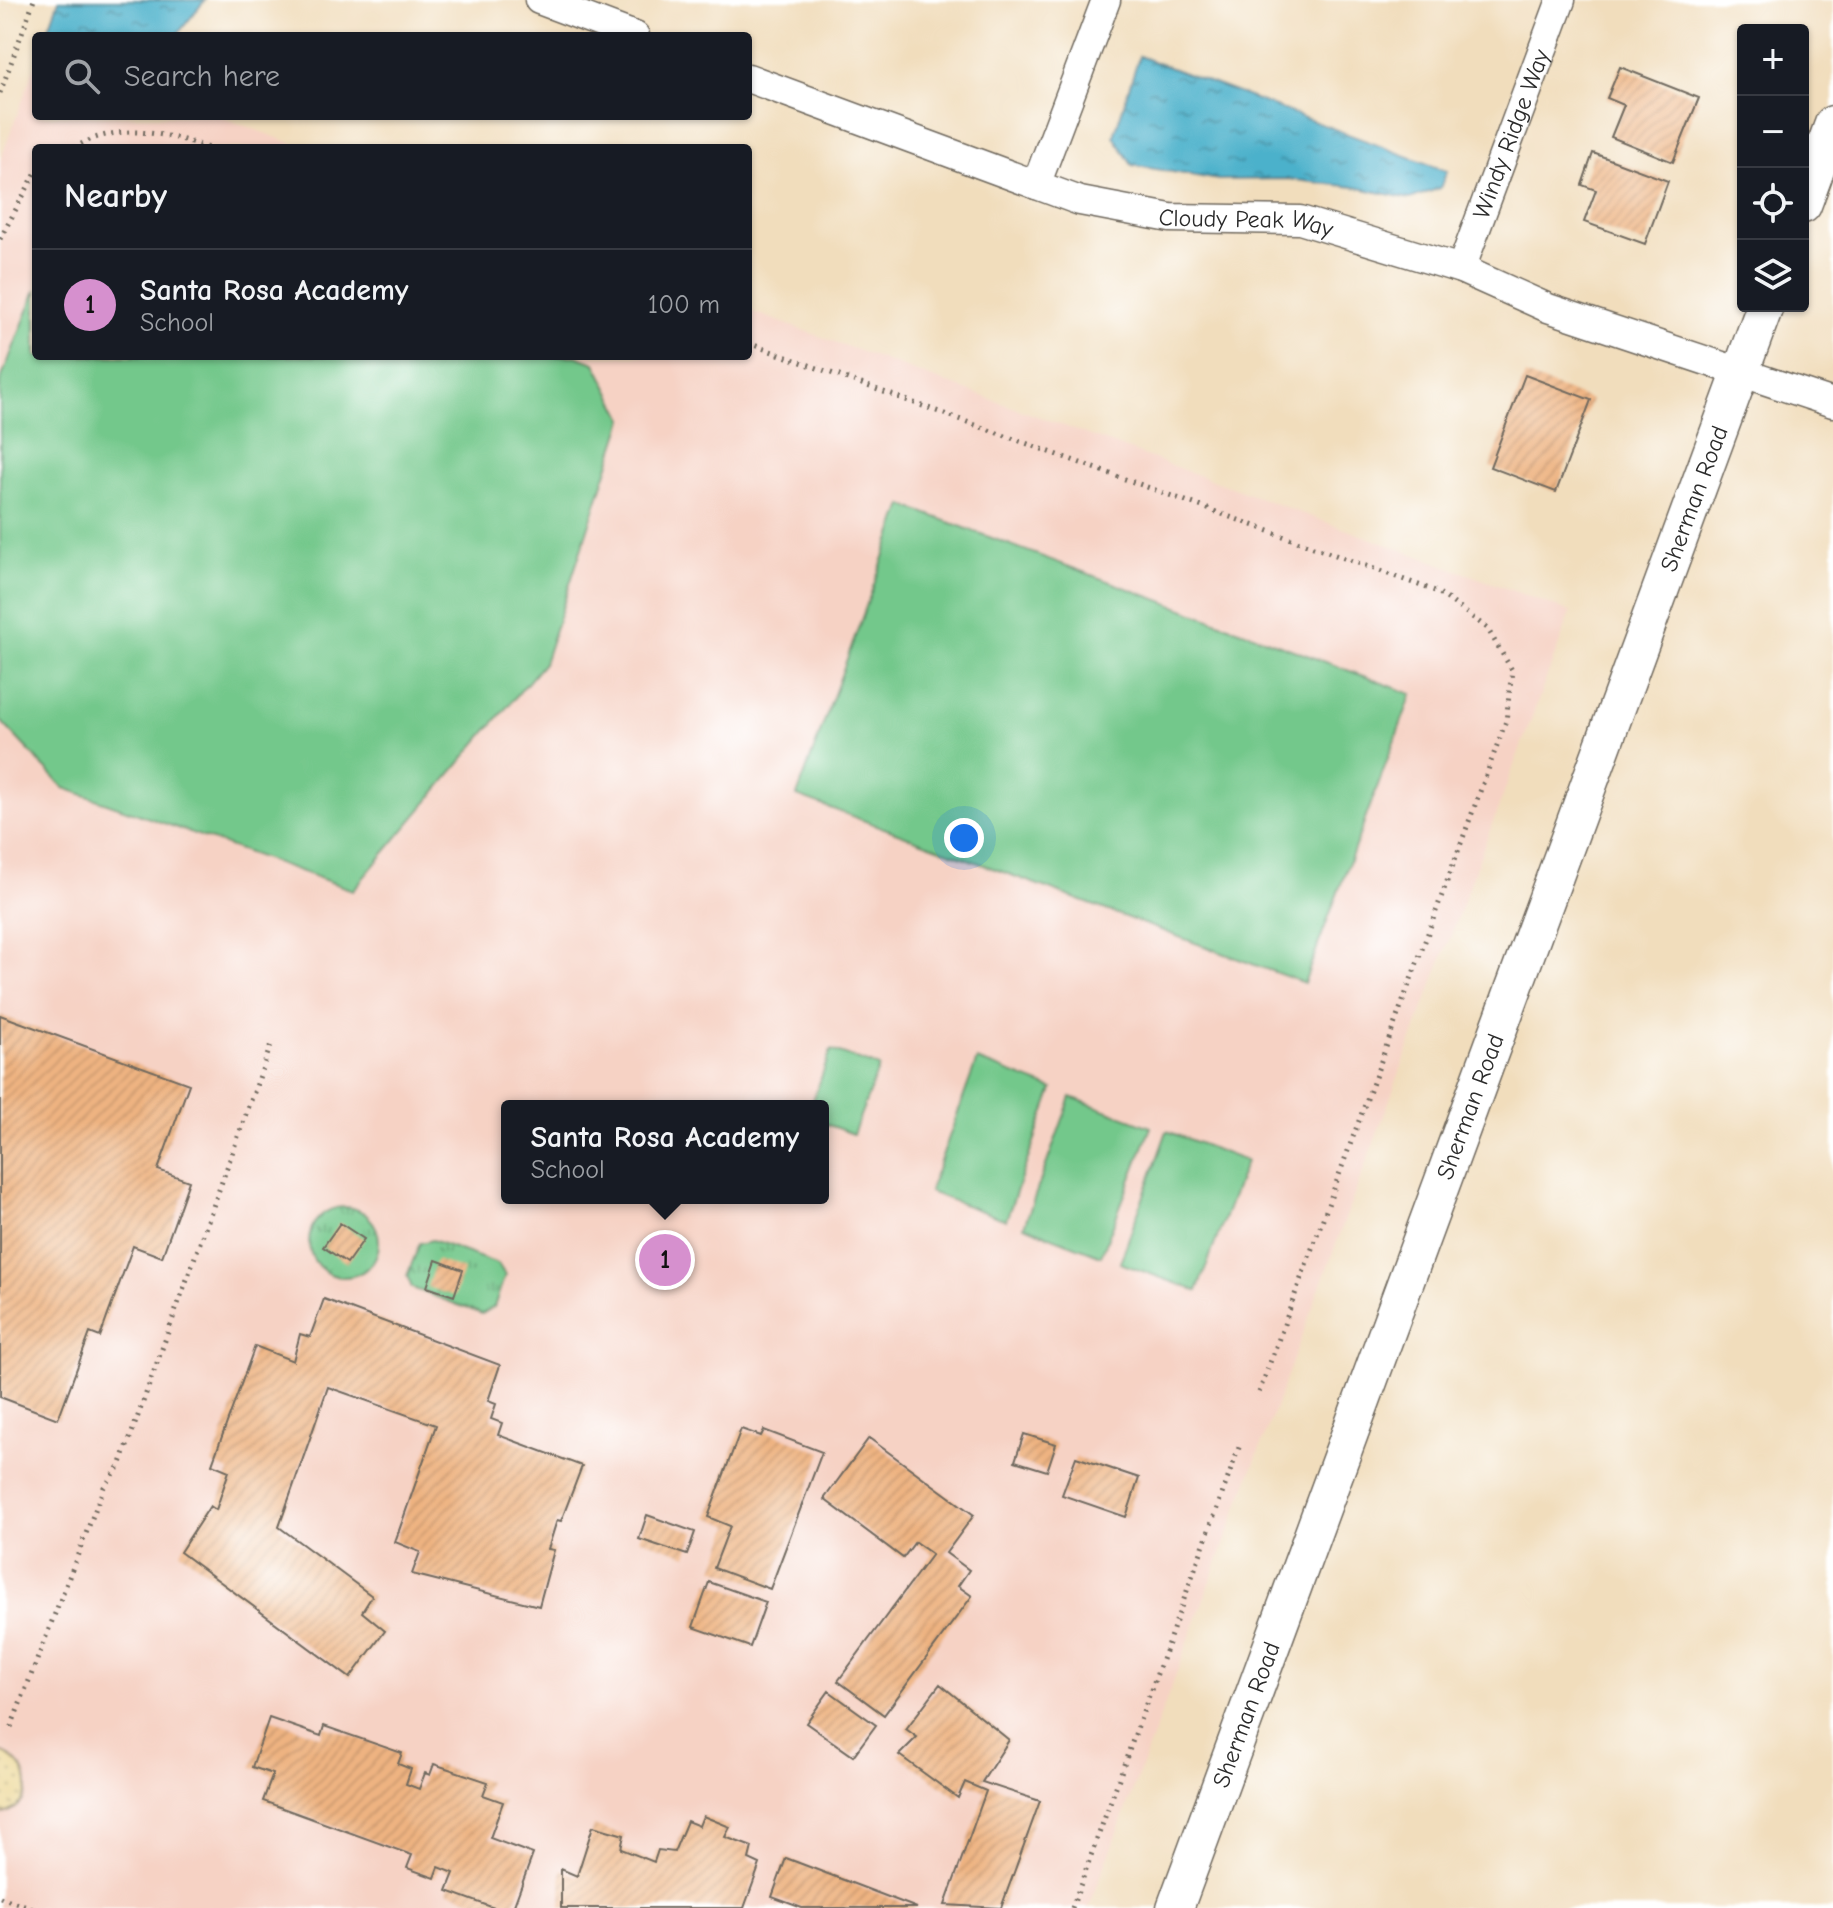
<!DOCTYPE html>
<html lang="en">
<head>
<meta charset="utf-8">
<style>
	:root { --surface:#171b24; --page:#20242c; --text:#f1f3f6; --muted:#9ea1a6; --line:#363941; --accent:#d690ce }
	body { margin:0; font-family:"Comic Neue",sans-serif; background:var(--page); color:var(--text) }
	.controls { position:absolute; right:24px; top:24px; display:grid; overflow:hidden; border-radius:8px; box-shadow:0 2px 6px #0004 }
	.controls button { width:72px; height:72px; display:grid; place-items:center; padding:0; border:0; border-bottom:2px solid var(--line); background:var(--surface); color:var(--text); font:40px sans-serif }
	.you { position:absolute; left:964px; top:838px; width:28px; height:28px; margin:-20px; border:6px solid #fff; border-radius:50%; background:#1a73e8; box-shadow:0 0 0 12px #1a73e833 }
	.badge { display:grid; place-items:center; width:52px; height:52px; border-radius:50%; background:var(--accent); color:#111; font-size:26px; font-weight:700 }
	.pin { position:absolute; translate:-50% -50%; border:4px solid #fff; box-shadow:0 2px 8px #0006 }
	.popup { position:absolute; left:501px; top:1100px; width:328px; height:104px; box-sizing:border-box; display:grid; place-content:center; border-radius:8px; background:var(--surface); filter:drop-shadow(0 2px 6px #0005); font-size:26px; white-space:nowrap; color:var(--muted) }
	.popup b { font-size:30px; color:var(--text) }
	.popup::after { content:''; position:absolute; left:50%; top:100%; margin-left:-16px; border:16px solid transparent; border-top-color:var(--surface) }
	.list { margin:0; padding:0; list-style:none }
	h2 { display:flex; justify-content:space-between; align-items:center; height:104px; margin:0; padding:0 32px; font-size:34px }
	h2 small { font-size:26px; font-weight:400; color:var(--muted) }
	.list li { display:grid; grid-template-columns:52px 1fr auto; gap:24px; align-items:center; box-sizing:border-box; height:112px; padding:0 32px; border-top:2px solid var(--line) }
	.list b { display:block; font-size:30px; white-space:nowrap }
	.list p { margin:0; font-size:26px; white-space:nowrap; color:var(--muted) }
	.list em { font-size:26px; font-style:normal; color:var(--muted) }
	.icon { flex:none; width:44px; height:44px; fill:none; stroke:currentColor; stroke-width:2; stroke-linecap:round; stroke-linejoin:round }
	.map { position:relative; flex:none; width:1833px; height:1908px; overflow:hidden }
	.search { position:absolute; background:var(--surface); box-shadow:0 2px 6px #0004; left:32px; top:32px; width:720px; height:88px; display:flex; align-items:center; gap:20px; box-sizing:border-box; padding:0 28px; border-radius:8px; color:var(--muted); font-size:30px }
	.panel { position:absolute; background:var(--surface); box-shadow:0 2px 6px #0004; left:32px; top:144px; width:720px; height:216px; border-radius:8px }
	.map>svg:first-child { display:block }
	.built { fill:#f6d2c4; fill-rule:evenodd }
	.grass { fill:url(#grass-tufts); stroke:#4f7a5b; stroke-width:2 }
	.sand { fill:url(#sand-dots); stroke:#8c8264; stroke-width:2 }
	.pitch { fill:#73c88b; stroke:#4f7a5b; stroke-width:2 }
	.water { fill:url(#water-ripples); stroke:#3c6e7b; stroke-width:2 }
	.building { fill:url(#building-hatch) }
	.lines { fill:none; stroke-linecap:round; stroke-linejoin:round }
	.minor-casing { stroke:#70695e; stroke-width:31 }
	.tertiary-casing { stroke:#70695e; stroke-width:39 }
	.path { stroke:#70695e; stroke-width:5; stroke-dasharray:2 6; stroke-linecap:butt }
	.minor { stroke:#fff; stroke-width:28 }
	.tertiary { stroke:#fff; stroke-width:36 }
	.labels { text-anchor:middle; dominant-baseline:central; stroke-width:6; stroke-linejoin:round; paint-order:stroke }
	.street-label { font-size:24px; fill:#2b2b2b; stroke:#fff }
</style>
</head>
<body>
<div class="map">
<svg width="1833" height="1908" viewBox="0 0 1833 1908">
	<defs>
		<pattern id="grass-tufts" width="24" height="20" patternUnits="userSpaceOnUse" patternTransform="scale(2)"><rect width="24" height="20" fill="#73c88b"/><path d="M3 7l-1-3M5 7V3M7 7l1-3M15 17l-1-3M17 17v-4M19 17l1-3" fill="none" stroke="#5fa372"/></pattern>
		<pattern id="sand-dots" width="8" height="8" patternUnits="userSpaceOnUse" patternTransform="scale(2)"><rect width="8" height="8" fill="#eeda9e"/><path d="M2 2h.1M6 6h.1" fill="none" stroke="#cb8" stroke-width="1.8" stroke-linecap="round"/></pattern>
		<pattern id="water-ripples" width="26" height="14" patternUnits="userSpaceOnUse" patternTransform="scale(2)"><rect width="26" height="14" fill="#4cb1cb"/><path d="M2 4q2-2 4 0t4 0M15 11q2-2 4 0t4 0" fill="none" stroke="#3f90a5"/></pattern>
		<pattern id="building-hatch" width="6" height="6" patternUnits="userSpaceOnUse" patternTransform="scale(2)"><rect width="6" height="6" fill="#eeb381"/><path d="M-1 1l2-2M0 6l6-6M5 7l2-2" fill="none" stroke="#cc9a70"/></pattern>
	</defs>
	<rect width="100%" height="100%" fill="#fff"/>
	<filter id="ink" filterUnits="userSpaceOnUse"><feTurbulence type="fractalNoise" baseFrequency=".0125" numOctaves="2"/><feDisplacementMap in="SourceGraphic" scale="16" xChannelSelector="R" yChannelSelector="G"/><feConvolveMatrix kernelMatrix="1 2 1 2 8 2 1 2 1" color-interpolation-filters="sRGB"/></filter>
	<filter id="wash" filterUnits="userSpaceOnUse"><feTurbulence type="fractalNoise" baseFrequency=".006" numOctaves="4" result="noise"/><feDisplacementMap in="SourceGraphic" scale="32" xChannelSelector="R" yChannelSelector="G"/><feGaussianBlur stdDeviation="1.8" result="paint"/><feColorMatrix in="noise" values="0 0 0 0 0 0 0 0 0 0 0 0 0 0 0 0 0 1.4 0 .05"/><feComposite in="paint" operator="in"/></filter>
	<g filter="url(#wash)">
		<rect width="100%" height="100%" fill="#f1ddbc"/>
		<!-- built -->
		<path class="built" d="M36,63v53h182l87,32h-269v208h712v-46l823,302 -482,1296h-1089v-1747zM507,1106h316v92h-316z"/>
		<!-- grass -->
		<path class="grass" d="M309 1242a35 35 0 1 1 70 0a35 35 0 1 1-70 0Z
			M432,1240l66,24 7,11 -11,32 -12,7 -70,-26 -5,-12 13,-33z"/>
		<!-- sand -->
		<path class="sand" d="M0,1752c34,10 38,55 0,63z"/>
		<!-- pitch -->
		<path class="pitch" d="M36,290v66h540l19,7 29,56 -80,244 -191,227 -289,-102 -64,-68v-338z
			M903,505l509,189 -108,289 -507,-187z
			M831,1050l48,17 -26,67 -30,-11v-17h-12z
			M977,1060l76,29 -47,131 -77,-28z
			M1071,1097l80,30 -50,129 -77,-30z
			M1167,1131l79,30 -49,130 -77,-28z"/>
		<!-- water -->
		<path class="water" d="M59,0h146l-29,36h-130z
			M1139,56l308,115 -7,17 -30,11 -56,-12 -67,-8 -68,1 -87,-15 -18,-29z"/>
		<g id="blocks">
			<!-- building -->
			<path class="building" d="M1620,67l79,31 -26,64 -62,-25 13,-32 -17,-7z
				M1593,153l75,28 -23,63 -61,-22 12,-32 -14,-5z
				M1525,375l66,25 -35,92 -66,-25z
				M0,1015l189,69 -31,86 31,11 -27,76 -29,-11 -33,91 -10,-4 -32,86 -58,-22z
				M340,1223l24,16 -17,24 -24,-16z
				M436,1260l27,10 -9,26 -27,-9z
				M324,1299l176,66 -12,36 8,3 -5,15 11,4 -4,12 84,31 -21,55 -4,-1 -9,29 6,1 -15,56 -127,-32 8,-22 -25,-10 41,-117 -108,-38 -49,140 93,69 -10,16 23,19 -35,47 -170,-126 30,-46 6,4 13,-39 -17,-7 43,-118 38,15 7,-27 10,3z
				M741,1429l20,7 3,-6 58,22 -52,137 -56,-21 16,-42 -22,-9z
				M1024,1434l32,10 -9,27 -32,-10z
				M869,1438l105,77 -28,38 23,17 -11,16 14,10 -88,119 -46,-34 94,-127 -17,-12 -12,16 -79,-59z
				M1076,1457l63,21 -13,39 -64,-22z
				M647,1515l48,17 -8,23 -48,-16z
				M709,1582l57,20 -16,45 -57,-20z
				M940,1684l69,56 -27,42 58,19 -39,107 -56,-3 41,-114 -21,-9 -7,16 -59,-43 18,-18 -11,-8z
				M829,1691l47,34 -23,31 -47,-33z
				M269,1718l52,18 3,-10 78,27 -4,11 13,5 -5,15 13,5 6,-16 5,2 4,-11 54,18 -5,13 20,7 -13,36 43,16 -20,54h-19l-47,-17 7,-18 -15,-6 -4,11 -28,-10 5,-13 -149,-54 10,-27 -21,-7z
				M703,1816l27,11 -5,10 27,10 -3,12 11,5 -16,44h-183v-39l16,7 16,-50 31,9 -3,14 33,13 4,-12 16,2 13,-31 12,5z
				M786,1858l131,50h-115l-30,-11z"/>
		</g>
	</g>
	<g filter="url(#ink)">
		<use href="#blocks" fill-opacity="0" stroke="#70695e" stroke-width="2"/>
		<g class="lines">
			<!-- minor casing -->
			<g class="minor-casing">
				<g id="minor">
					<path d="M539,0l96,36"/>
					<path id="s1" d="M748,78l332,123 90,17 130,2 161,49 87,39 285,95"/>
					<path d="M1036,185l70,-185"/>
					<path id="s2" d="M1461,269l100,-269"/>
				</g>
			</g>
			<!-- tertiary casing -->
			<g class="tertiary-casing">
				<g id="tertiary">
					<path d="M1803,205l30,-81"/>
					<path id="s3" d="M1175,1908l590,-1602"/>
				</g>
			</g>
			<!-- path -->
			<path class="path" d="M0,93l34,-93
				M74,148c43,-26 89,-16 135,0
				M0,239l36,-67
				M748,343l690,249 49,36 25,42 -6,51 -249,677
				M11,1727l93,-240 16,-21 152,-424
				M0,1897l33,11
				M1072,1908l169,-466"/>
			<!-- minor -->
			<use href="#minor" class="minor"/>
			<!-- tertiary -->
			<use href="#tertiary" class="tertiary"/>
		</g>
	</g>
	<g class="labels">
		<!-- street labels -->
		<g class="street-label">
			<text stroke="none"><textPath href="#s2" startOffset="144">Windy Ridge Way</textPath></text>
			<text stroke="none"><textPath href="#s1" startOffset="522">Cloudy Peak Way</textPath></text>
			<text stroke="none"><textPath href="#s3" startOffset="1502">Sherman Road</textPath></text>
			<text stroke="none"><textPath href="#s3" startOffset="854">Sherman Road</textPath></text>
			<text stroke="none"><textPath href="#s3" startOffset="206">Sherman Road</textPath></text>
		</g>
	</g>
</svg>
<div class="controls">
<button>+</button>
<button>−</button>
<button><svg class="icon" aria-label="locate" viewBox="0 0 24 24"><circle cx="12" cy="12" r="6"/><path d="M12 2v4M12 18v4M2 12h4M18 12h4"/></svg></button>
<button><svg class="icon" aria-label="layers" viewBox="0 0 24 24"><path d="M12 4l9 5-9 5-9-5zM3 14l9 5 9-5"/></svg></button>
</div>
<div class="you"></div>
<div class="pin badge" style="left:665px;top:1260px">1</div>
<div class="popup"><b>Santa Rosa Academy</b>School</div>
<div class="search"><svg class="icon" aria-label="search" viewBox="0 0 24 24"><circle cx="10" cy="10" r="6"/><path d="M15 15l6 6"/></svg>Search here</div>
<section class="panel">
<h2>Nearby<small></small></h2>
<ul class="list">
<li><span class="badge">1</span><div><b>Santa Rosa Academy</b><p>School</p></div><em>100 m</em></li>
</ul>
</section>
</div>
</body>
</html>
